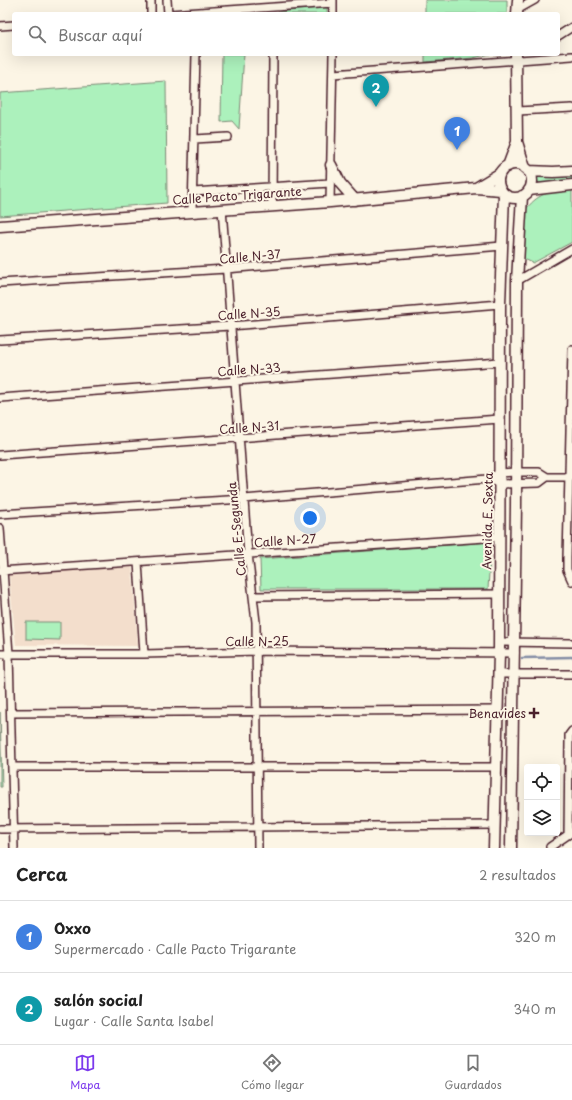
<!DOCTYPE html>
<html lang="es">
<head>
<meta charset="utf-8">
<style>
	:root { --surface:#fff; --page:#f6f6f6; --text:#222; --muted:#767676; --line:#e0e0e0; --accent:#7c3aed }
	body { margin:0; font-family:"Playpen Sans",sans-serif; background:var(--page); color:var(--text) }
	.controls { position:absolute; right:12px; bottom:12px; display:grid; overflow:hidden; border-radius:4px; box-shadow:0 4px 16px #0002 }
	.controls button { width:36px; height:36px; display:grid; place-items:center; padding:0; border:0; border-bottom:1px solid var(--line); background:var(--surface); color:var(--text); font:20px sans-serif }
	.you { position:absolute; left:310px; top:518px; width:14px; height:14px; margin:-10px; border:3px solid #fff; border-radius:50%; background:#1a73e8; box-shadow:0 0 0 6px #1a73e833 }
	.badge { display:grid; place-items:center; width:26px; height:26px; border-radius:50%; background:var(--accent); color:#fff; font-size:13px; font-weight:700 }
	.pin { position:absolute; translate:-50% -33px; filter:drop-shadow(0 1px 2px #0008) }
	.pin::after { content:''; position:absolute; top:21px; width:14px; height:12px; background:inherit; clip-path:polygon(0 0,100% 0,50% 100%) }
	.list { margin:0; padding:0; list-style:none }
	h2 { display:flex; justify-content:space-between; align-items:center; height:52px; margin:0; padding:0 16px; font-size:17px }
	h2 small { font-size:13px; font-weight:400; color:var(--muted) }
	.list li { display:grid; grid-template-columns:26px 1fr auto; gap:12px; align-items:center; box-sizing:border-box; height:72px; padding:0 16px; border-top:1px solid var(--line) }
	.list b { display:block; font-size:15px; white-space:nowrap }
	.list p { margin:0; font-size:13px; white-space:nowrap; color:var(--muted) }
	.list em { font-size:13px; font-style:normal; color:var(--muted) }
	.icon { flex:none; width:22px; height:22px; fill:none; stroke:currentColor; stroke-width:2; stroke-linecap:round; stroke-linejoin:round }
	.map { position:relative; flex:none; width:572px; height:848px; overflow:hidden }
	.search { position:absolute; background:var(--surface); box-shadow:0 4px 16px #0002; left:12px; right:12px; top:12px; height:44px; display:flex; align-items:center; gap:10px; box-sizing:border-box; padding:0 14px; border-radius:4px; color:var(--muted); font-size:15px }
	.sheet { height:196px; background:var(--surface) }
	nav { display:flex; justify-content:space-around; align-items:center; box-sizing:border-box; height:56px; border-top:1px solid var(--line); background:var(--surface); font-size:11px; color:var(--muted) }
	nav a { display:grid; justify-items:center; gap:2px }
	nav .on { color:var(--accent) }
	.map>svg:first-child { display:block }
	.built { fill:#f3decc }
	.green { fill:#acf1bc; stroke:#7b8874 }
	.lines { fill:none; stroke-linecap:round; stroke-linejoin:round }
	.stream { stroke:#848da5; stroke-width:2.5 }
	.street-casing { stroke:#4a1f2b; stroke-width:10 }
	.secondary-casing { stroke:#4a1f2b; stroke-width:13 }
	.street { stroke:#fcf5e5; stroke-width:7 }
	.secondary { stroke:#fcf5e5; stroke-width:10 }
	.poi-dot { fill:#4a1f2b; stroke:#fcf5e5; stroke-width:1.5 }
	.labels { text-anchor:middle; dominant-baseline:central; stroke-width:4; stroke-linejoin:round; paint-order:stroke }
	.street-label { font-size:12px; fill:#4a1f2b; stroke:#fcf5e5 }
	.poi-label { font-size:12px; fill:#4a1f2b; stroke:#fcf5e5; text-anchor:end }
</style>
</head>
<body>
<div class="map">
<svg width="572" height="848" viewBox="0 0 572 848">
	<rect width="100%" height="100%" fill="#fcf5e5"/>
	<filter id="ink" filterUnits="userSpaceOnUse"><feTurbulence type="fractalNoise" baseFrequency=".025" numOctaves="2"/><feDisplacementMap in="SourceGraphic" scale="8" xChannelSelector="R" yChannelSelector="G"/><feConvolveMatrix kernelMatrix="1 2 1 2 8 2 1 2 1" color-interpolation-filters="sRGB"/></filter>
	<g filter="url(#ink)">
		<!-- built -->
		<path class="built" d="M132,567l6,79 -122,-1 -7,-71z"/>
		<!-- green -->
		<path class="green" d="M425,0h82v14h-82z
			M327,7v7h-48v-2z
			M222,54h22l-5,75 -7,-8 -11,1z
			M425,54h65l-17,4 -48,4z
			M166,81l1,122 -167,13v-123z
			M572,174v7l-36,2v-6z
			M572,190v52l-39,21 -9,-4 2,-50c15,-18 24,-17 46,-19z
			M491,542l-3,47h-227l-1,-30z
			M26,622h34v18l-34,-1z
			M0,712l2,75h-2z"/>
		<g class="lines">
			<!-- stream -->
			<path class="stream" d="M522,658l50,-1"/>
			<!-- street casing -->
			<g class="street-casing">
				<path id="street" d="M151,0v14
					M167,0l1,14
					M517,10l18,-10
					M170,14l163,-11
					M333,14v-14
					M0,26l14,-1
					M558,36l14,-9
					M333,74l239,-18
					M518,111l54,-3
					M195,139l33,-2
					M193,192l137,-9
					M330,202l3,-148
					M272,206l1,-152
					M222,209l26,345 8,68 2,226
					M192,211l4,-157
					M517,281l55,-32
					M0,283l226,-14 276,-23
					M0,340l230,-14 270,-22
					M572,349l-5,209v12l5,11
					M0,398l500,-36
					M0,455l500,-36
					M495,482l5,2 39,-1 8,-6
					M0,514l244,-15 243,-20 13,-6 16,-1h23l8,5h25
					M0,528l9,126 5,194
					M138,562l6,92
					M0,571l500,-34
					M254,596l245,-2
					M499,642l73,1
					M0,654h144l114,-3 257,2
					M499,674h73
					M11,713l487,-3
					M12,767h484
					M0,829l495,-4
					M568,835l1,-94v-6l3,-4
					M550,847l22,-15"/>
			</g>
			<!-- secondary casing -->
			<g class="secondary-casing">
				<path id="secondary" d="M517,14l1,-14
					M516,54l1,88 8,26
					M498 181a17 17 0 1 1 34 0a17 17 0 1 1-34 0Z
					M331,165l9,18 15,17
					M508,166l9,-24
					M528,171l25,1 19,-1
					M476,188l23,-14
					M529,190l43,-5
					M0,226l330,-24 146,-14 25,2
					M494,848l5,-195 1,-349 4,-110
					M511,848l5,-342 1,-225 5,-85"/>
			</g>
			<!-- street -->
			<use href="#street" class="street"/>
			<!-- secondary -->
			<use href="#secondary" class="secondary"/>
		</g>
	</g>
	<!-- markers -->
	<path class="poi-dot" d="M532 707h4v4h4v4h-4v4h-4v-4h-4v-4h4z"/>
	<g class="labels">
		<!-- street labels -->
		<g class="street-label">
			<text transform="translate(237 195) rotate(-4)">Calle Pacto Trigarante</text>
			<text transform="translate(250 256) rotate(-5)">Calle N-37</text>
			<text transform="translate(249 313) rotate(-4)">Calle N-35</text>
			<text transform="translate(249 369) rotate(-4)">Calle N-33</text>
			<text transform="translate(249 427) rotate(-4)">Calle N-31</text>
			<text transform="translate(487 521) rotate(-89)">Avenida E. Sexta</text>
			<text transform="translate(236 529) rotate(-96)">Calle E-Segunda</text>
			<text transform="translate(285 540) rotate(-4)">Calle N-27</text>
			<text x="257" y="641">Calle N-25</text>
		</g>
		<!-- poi labels -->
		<g class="poi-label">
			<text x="526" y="713">Benavides</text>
		</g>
	</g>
</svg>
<div class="controls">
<button><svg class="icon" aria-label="locate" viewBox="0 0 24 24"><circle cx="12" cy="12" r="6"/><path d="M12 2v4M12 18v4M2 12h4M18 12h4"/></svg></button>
<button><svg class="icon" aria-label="layers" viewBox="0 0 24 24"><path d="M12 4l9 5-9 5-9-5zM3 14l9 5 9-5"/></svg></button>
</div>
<div class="you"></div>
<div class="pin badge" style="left:457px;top:150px;background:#3f7fe0">1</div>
<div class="pin badge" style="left:376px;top:107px;background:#0f9aa8">2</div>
<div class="search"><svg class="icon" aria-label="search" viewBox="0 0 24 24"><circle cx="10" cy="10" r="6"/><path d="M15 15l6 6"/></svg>Buscar aquí</div>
</div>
<section class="sheet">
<h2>Cerca<small>2 resultados</small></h2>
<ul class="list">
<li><span class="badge" style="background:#3f7fe0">1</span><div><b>Oxxo</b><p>Supermercado · Calle Pacto Trigarante</p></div><em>320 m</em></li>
<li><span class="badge" style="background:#0f9aa8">2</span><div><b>salón social</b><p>Lugar · Calle Santa Isabel</p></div><em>340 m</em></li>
</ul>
</section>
<nav>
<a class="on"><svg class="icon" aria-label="map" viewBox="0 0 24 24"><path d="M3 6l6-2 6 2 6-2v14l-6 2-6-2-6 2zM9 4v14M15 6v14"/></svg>Mapa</a>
<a><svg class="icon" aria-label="directions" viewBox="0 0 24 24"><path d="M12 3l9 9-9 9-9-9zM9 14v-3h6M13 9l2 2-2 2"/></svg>Cómo llegar</a>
<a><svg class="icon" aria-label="saved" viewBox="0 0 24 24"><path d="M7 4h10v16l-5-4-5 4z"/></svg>Guardados</a>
</nav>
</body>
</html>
